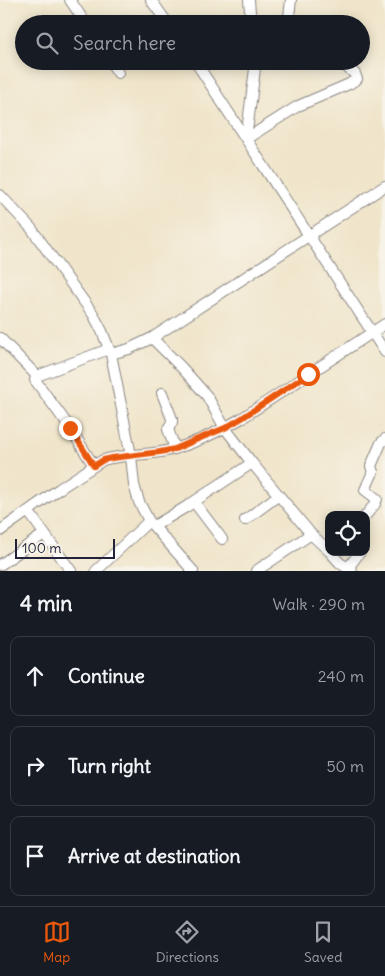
<!DOCTYPE html>
<html lang="en">
<head>
<meta charset="utf-8">
<style>
	:root { --surface:#171b24; --page:#242831; --text:#f1f3f6; --muted:#9ea1a6; --line:#363941; --accent:#ea580c }
	body { margin:0; font-family:Delius,sans-serif; background:var(--page); color:var(--text) }
	.controls { position:absolute; right:15px; bottom:15px; display:grid; overflow:hidden; border-radius:10px; box-shadow:0 2px 12px #0003 }
	.controls button { width:45px; height:45px; display:grid; place-items:center; padding:0; border:0; border-bottom:1px solid var(--line); background:var(--surface); color:var(--text); font:25px sans-serif }
	.scale { position:absolute; left:15px; bottom:12px; width:100px; box-sizing:border-box; padding-left:5px; border:2px solid #22223b; border-top:0; font-size:14px; line-height:18px; white-space:nowrap; color:#22223b; -webkit-text-stroke:4px #f7f3e8; paint-order:stroke }
	.stop { position:absolute; width:15px; height:15px; margin:-11px; border:4px solid #ea580c; border-radius:50%; background:#fff }
	.stop.end { background:#ea580c; border-color:#fff; box-shadow:0 1px 5px #0008 }
	.list { margin:0; padding:0; list-style:none }
	h2 { display:flex; justify-content:space-between; align-items:center; height:65px; margin:0; padding:0 20px; font-size:21px }
	h2 small { font-size:16px; font-weight:400; color:var(--muted) }
	.list li { display:grid; grid-template-columns:32px 1fr auto; gap:15px; align-items:center; box-sizing:border-box; height:80px; margin:0 10px 10px; padding:0 10px; border:1px solid var(--line); border-radius:10px }
	.list b { display:block; font-size:19px; white-space:nowrap }
	.list em { font-size:16px; font-style:normal; color:var(--muted) }
	.icon { flex:none; width:28px; height:28px; fill:none; stroke:currentColor; stroke-width:2; stroke-linecap:round; stroke-linejoin:round }
	.map { position:relative; flex:none; width:385px; height:571px; overflow:hidden }
	.search { position:absolute; background:var(--surface); box-shadow:0 2px 12px #0003; left:15px; right:15px; top:15px; height:55px; display:flex; align-items:center; gap:12px; box-sizing:border-box; padding:0 18px; border-radius:28px; color:var(--muted); font-size:19px }
	.sheet { height:335px; background:var(--surface) }
	nav { display:flex; justify-content:space-around; align-items:center; box-sizing:border-box; height:70px; border-top:1px solid var(--line); background:var(--surface); font-size:14px; color:var(--muted) }
	nav a { display:grid; justify-items:center; gap:2px }
	nav .on { color:var(--accent) }
	.map>svg:first-child { display:block }
	.lines { fill:none; stroke-linecap:round; stroke-linejoin:round }
	.minor-casing { stroke:#898482; stroke-width:12 }
	.minor { stroke:#fff; stroke-width:10 }
	.route { stroke:#ea580c; stroke-width:6 }
</style>
</head>
<body>
<div class="map">
<svg width="385" height="571" viewBox="0 0 385 571">
	<rect width="100%" height="100%" fill="#f7f3e8"/>
	<filter id="ink" filterUnits="userSpaceOnUse"><feTurbulence type="fractalNoise" baseFrequency=".02" numOctaves="2"/><feDisplacementMap in="SourceGraphic" scale="10" xChannelSelector="R" yChannelSelector="G"/><feConvolveMatrix kernelMatrix="1 2 1 2 8 2 1 2 1" color-interpolation-filters="sRGB"/></filter>
	<filter id="wash" filterUnits="userSpaceOnUse"><feTurbulence type="fractalNoise" baseFrequency=".0096" numOctaves="4" result="noise"/><feDisplacementMap in="SourceGraphic" scale="20" xChannelSelector="R" yChannelSelector="G"/><feGaussianBlur stdDeviation="1.12" result="paint"/><feColorMatrix in="noise" values="0 0 0 0 0 0 0 0 0 0 0 0 0 0 0 0 0 1.4 0 .05"/><feComposite in="paint" operator="in"/></filter>
	<g filter="url(#wash)">
		<rect width="100%" height="100%" fill="#f0e5ca"/>
	</g>
	<g filter="url(#ink)">
		<g class="lines">
			<!-- minor casing -->
			<g class="minor-casing">
				<path id="minor" d="M70,0l16,24
					M151,0l17,24
					M249,0l2,24
					M288,24l3,-24
					M110,61l8,12
					M195,61l190,291
					M246,139l52,-33 51,-22 8,-5 -2,-5 -16,-13
					M246,139l10,-78
					M0,195l31,33 49,68 13,18 9,17 9,23 20,102 3,29 5,17 10,19 44,50
					M0,338l37,38 -2,4 35,48 24,38
					M152,338l30,30 25,28 18,32 27,35 59,71 18,17
					M111,354l18,-5 23,-11 233,-152
					M37,376l72,-27
					M162,393l10,26v3l-4,7 7,20
					M194,502l28,37
					M28,511l43,60
					M366,515l9,-11 2,-5 -12,-9 8,-18 -2,-6 10,-23 4,-4
					M245,520l34,-25
					M154,526l32,-19 66,-44
					M0,531l59,-42 44,-29c19,-5 39,-5 58,-8 28,-5 57,-20 81,-34l143,-94
					M330,552l10,11 12,8
					M0,565l44,-31
					M348,568l12,-16
					M96,571l53,-50
					M256,571l55,-37"/>
			</g>
			<!-- minor -->
			<use href="#minor" class="minor"/>
		</g>
	</g>
	<g class="lines" filter="url(#ink)">
		<!-- route -->
		<path class="route" d="M70,428l24,38 9,-6 9,-2 48,-6 15,-3 23,-10 27,-11 17,-10 66,-44"/>
	</g>
</svg>
<div class="controls">
<button><svg class="icon" aria-label="locate" viewBox="0 0 24 24"><circle cx="12" cy="12" r="6"/><path d="M12 2v4M12 18v4M2 12h4M18 12h4"/></svg></button>
</div>
<div class="scale">100 m</div>
<div class="stop" style="left:308px;top:374px"></div>
<div class="stop end" style="left:70px;top:428px"></div>
<div class="search"><svg class="icon" aria-label="search" viewBox="0 0 24 24"><circle cx="10" cy="10" r="6"/><path d="M15 15l6 6"/></svg>Search here</div>
</div>
<section class="sheet">
<h2>4 min<small>Walk · 290 m</small></h2>
<ul class="list">
<li><svg class="icon" aria-label="ahead" viewBox="0 0 24 24"><path d="M12 20V5M6 11l6-6 6 6"/></svg><div><b>Continue</b></div><em>240 m</em></li>
<li><svg class="icon" aria-label="right" viewBox="0 0 24 24"><path d="M7 20v-9h11M14 6l5 5-5 5"/></svg><div><b>Turn right</b></div><em>50 m</em></li>
<li><svg class="icon" aria-label="arrive" viewBox="0 0 24 24"><path d="M6 21V4h12l-3 4 3 4H6"/></svg><div><b>Arrive at destination</b></div></li>
</ul>
</section>
<nav>
<a class="on"><svg class="icon" aria-label="map" viewBox="0 0 24 24"><path d="M3 6l6-2 6 2 6-2v14l-6 2-6-2-6 2zM9 4v14M15 6v14"/></svg>Map</a>
<a><svg class="icon" aria-label="directions" viewBox="0 0 24 24"><path d="M12 3l9 9-9 9-9-9zM9 14v-3h6M13 9l2 2-2 2"/></svg>Directions</a>
<a><svg class="icon" aria-label="saved" viewBox="0 0 24 24"><path d="M7 4h10v16l-5-4-5 4z"/></svg>Saved</a>
</nav>
</body>
</html>
